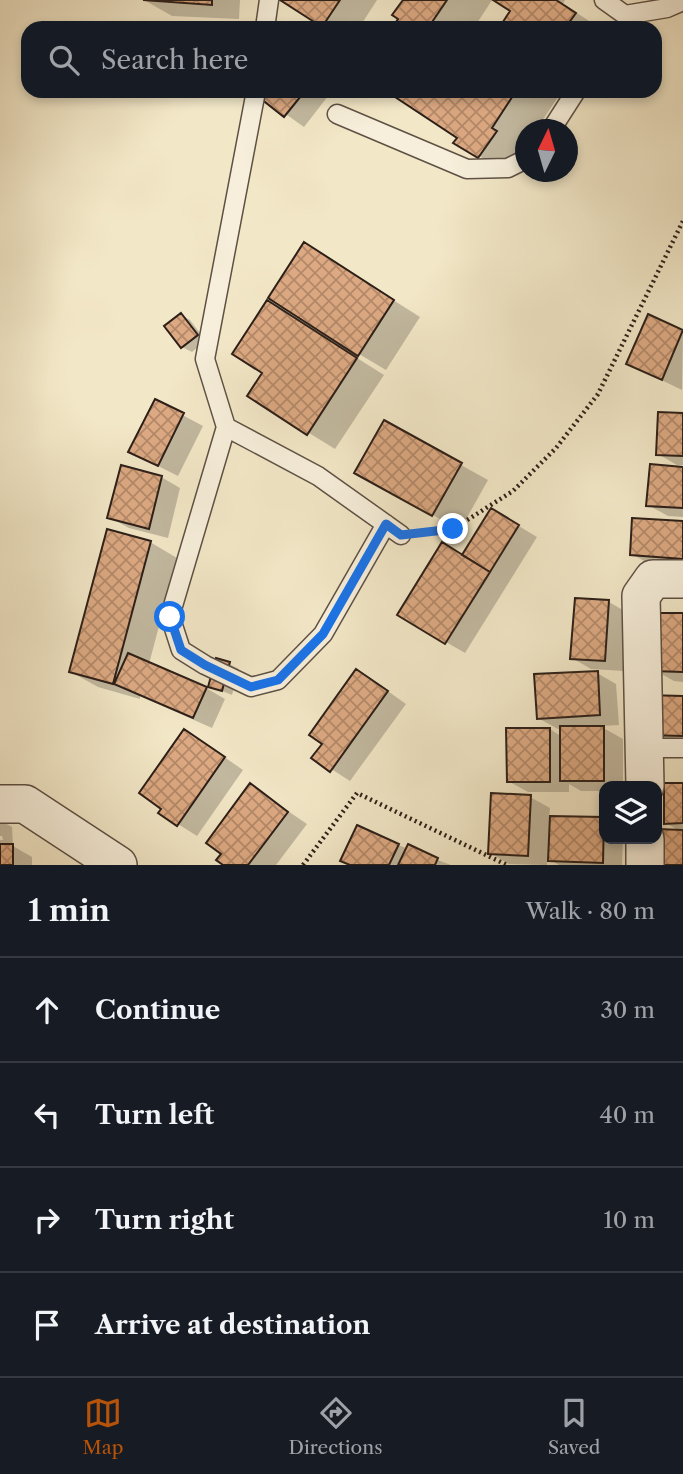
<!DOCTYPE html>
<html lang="en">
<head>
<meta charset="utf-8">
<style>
	:root { --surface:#171b24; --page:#242831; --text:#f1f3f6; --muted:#9ea1a6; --line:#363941; --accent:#b45309 }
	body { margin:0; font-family:"Libre Caslon Text",serif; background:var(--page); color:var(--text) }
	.controls { position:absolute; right:21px; bottom:21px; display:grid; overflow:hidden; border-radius:14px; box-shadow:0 4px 10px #0003 }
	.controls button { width:63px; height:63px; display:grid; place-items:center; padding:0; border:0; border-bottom:2px solid var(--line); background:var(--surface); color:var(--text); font:35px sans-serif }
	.compass { position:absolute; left:515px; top:119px; width:63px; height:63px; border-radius:50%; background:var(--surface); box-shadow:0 4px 10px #0003; rotate:5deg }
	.stop { position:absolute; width:21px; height:21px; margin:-16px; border:5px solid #1a73e8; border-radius:50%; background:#fff }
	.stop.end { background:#1a73e8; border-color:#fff; box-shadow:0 2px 7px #0008 }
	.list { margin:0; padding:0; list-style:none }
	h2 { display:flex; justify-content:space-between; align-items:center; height:91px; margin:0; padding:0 28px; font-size:30px }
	h2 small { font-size:23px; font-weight:400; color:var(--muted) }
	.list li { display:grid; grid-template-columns:46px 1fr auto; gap:21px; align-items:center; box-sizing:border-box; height:105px; padding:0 28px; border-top:2px solid var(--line) }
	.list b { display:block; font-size:26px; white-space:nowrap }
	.list em { font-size:23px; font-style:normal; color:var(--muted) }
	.icon { flex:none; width:38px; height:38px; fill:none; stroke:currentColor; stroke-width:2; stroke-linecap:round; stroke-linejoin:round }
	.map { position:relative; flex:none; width:683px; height:865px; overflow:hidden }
	.search { position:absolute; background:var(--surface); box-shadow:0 4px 10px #0003; left:21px; right:21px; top:21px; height:77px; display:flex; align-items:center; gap:18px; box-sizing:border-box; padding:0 24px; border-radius:21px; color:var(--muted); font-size:26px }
	.sheet { height:511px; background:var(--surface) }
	nav { display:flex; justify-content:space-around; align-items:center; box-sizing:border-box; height:98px; border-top:2px solid var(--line); background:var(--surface); font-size:19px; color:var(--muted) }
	nav a { display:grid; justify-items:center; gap:4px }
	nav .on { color:var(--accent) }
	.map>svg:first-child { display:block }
	.shadow { fill:#0003 }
	.building { fill:url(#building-cross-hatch); stroke:#2c1f18; stroke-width:2 }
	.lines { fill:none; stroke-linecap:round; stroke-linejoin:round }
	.service-casing { stroke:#5e5144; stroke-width:21 }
	.minor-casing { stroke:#5e5144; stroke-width:40 }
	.path { stroke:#2c1f18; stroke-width:4.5; stroke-dasharray:2 3.5; stroke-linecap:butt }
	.service { stroke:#f7efdb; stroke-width:18 }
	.minor { stroke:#f7efdb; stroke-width:37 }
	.route { stroke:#1a73e8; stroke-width:9 }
</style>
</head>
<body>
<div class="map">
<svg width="683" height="865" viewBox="0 0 683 865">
	<defs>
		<pattern id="building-cross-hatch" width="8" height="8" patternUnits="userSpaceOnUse" patternTransform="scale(1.75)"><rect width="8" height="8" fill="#dca982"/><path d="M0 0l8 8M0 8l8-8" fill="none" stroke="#b38969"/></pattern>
	</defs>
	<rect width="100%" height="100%" fill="#f2e7c7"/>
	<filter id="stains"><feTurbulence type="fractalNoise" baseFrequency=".00286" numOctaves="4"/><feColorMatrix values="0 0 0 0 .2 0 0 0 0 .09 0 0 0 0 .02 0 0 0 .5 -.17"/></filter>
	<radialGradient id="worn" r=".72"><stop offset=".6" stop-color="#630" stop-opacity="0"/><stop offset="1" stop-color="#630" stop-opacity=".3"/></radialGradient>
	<!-- shadow -->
	<path class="shadow" d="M144,0h96l-1,19 -67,-3z
		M283,0h94l-18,28h-33z
		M405,0h87l-18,28h-79l6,-9z
		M496,0h69l-2,4 37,24h-99l11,-18z
		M268,91h64l-28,36 -41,-29z
		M389,91h173l-26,39h-10v26l-14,20 -56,-34 3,-5z
		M305,244l115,73 -34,53 -27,-16z
		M268,302l116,73 -49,74 -86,-53 15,-23z
		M181,315l9,5 16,21 -14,11 -10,-5z
		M649,317l34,15 -1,58 -54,-26z
		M156,401l47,25 -25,50 -28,-14z
		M683,415v50h-6l-19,-11z
		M461,465l27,15 -28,50 -76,-42z
		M683,469v48l-15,-1 -20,-11z
		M161,477l19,11 -12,50 -39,-10 -20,-11z
		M492,510l45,27 -72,116 -19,-11 17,-85z
		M683,523v44l-32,-2 -19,-11z
		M150,542l27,16 -28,106 57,24 19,11 -13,29 -72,-32v3l-42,-12 -27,-15z
		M609,602l19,11 -4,58 -33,-2 -19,-11z
		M683,615v67l-9,-1 -20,-11z
		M229,664l10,5 -7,26 -22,-9z
		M597,673l19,11 3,41 -19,1 23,13v47h-19v5h-23l-12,-7v8h-41l-20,-11 42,-52 12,8v-9l-4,1 -20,-11z
		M375,682l31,22 -56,77 -36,-23z
		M683,698v48l-36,-12z
		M204,743l39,27 -46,66 -19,-12 -15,-16z
		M683,785v80h-31l29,-33 -15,-9z
		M251,786l56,38 -31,41h-51l-6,-5z
		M530,797l20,11 -1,10 55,1v20h19l-1,26h-63l-12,-7v7l-38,-1 -19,-11z
		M0,820l12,7 1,19 19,11v8h-32v-25h3l-1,-4h-2z
		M398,845l53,20h-100l-8,-5z"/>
	<!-- building -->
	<path class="building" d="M143,0h69v5z
		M280,0h60l-18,27z
		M403,0h44l-19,28h-36l6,-9 -6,-4z
		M493,0h63l20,13 -11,15h-66l11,-17z
		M266,91h39l-21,26 -24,-19z
		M386,91h130l-24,37 5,3 -19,27 -25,-15 4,-5z
		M304,242l90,58 -36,56 -90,-58z
		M267,300l90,58 -50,77 -60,-39 15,-23 -30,-19z
		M181,313l17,22 -17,13 -17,-22z
		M648,314l35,16 -21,50 -36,-16z
		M155,399l29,14 -26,53 -30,-14z
		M658,412l25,1v43l-27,-1z
		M384,420l78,43 -30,53 -78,-43z
		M650,464l33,3v41l-37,-2z
		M121,465l41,11 -13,53 -42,-11z
		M491,508l28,17 -29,47 -28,-17z
		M632,518l51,3v38l-53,-4z
		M107,529l44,12 -38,143 -44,-12z
		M442,542l48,30 -45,72 -48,-29z
		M575,598l34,2 -4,61 -35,-2z
		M654,613h29v59l-30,-1z
		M128,653l79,34 -14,31 -79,-34z
		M216,658l14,4 -8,29 -14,-4z
		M356,669l32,22 -58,81 -19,-14 11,-14 -13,-9z
		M598,671l2,44 -63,4 -3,-45z
		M646,695l37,1v40l-38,-1z
		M560,726h44v55h-44z
		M506,728h44v54h-43z
		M184,729l41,28 -48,69 -19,-13 3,-4 -22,-16z
		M250,783l38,29 -40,53h-25l-7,-5 5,-6 -15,-11z
		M664,783h19v40l-19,1z
		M491,793l40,2 -3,61 -40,-2z
		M550,816l54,1 -1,46 -55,-2z
		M357,825l42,19 -10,21h-39l-10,-4z
		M657,829l26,1v35h-33z
		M0,844h13v21h-13z
		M408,844l30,14 -3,7h-37z"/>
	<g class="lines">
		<!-- service casing -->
		<g class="service-casing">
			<path id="service" d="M604,0l21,15 42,-7 16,-7
				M265,28l4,-28
				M256,91l-51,268 21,68 92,49 83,59
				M337,114l130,55 41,-1 18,-9
				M551,130l25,-39
				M226,427l-56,189 11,34 24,15 46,22 27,-7 45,-46 63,-110
				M644,748h39"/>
		</g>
		<!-- minor casing -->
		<g class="minor-casing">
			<path id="minor" d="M645,786l-4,-190 12,-17h30
				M0,804h25l93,61
				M645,839v26"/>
		</g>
		<!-- path -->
		<path class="path" d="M426,532l27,-3 60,-38 43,-43 42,-54 85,-173
			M303,865l54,-72 150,72"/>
		<!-- service -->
		<use href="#service" class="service"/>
		<!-- minor -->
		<use href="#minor" class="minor"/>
	</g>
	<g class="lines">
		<!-- route -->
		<path class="route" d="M170,617l11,33 24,15 46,22 27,-7 45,-46 63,-110 15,11 52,-6"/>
	</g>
	<rect width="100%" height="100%" filter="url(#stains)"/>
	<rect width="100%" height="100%" fill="url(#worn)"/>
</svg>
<div class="controls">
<button><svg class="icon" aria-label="layers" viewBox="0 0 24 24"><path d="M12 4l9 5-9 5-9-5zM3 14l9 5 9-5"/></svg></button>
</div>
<svg class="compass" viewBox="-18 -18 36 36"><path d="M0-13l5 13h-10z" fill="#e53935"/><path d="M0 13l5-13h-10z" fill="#9ea1a6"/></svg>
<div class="stop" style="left:170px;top:617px"></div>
<div class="stop end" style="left:453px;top:529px"></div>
<div class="search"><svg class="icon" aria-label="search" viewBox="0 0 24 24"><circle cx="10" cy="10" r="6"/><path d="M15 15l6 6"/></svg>Search here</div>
</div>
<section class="sheet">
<h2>1 min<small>Walk · 80 m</small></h2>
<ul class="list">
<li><svg class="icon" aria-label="ahead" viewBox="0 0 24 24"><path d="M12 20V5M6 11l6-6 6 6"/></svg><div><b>Continue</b></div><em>30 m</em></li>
<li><svg class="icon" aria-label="left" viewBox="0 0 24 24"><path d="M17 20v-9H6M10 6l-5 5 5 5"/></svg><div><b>Turn left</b></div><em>40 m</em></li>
<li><svg class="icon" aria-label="right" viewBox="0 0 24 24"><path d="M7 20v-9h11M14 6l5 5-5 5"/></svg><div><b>Turn right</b></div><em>10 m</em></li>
<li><svg class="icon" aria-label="arrive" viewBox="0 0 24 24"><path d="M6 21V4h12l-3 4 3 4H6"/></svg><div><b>Arrive at destination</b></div></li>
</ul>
</section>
<nav>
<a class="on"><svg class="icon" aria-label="map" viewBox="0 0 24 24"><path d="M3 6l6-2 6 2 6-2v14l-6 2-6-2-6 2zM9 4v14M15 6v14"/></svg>Map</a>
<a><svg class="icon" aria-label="directions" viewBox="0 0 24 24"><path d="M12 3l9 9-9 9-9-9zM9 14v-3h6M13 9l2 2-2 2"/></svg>Directions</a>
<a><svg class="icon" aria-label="saved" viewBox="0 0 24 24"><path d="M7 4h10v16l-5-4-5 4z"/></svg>Saved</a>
</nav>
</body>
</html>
